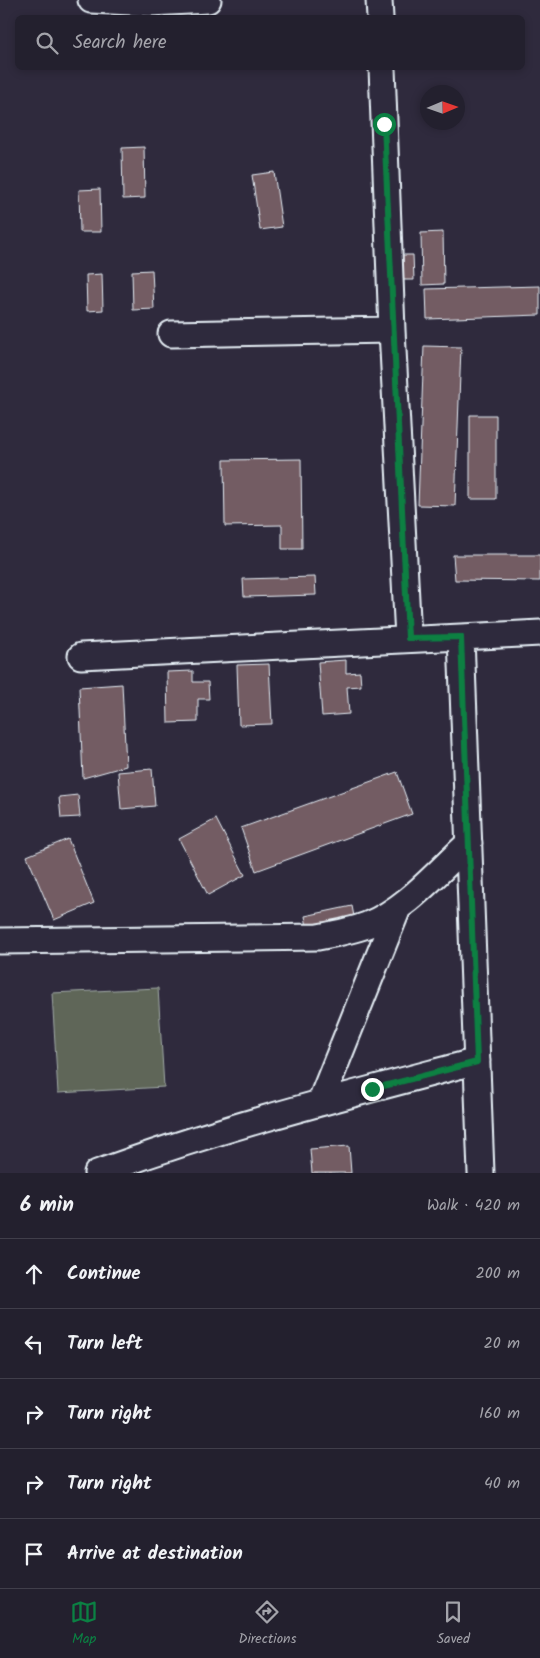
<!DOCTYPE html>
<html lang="en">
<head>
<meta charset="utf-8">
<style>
	:root { --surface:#23202e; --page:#2f2d3a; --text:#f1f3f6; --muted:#a3a3aa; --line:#403e4a; --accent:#0b8043 }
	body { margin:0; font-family:Kalam,sans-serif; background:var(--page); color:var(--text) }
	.compass { position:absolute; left:420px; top:85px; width:45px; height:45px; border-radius:50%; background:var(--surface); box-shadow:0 2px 8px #0003; rotate:88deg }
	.stop { position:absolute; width:15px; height:15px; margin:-11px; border:4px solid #0b8043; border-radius:50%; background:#fff }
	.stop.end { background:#0b8043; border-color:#fff; box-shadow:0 1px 5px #0008 }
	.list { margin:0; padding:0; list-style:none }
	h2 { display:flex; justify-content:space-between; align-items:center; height:65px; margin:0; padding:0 20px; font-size:21px }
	h2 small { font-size:16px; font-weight:400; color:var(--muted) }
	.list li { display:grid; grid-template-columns:32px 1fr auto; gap:15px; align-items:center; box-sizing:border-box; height:70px; padding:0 20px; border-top:1px solid var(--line) }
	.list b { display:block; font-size:19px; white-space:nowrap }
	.list em { font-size:16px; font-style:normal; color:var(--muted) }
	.icon { flex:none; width:28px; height:28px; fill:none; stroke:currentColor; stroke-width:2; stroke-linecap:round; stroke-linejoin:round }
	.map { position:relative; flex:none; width:540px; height:1173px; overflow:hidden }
	.search { position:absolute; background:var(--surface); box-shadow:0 2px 8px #0003; left:15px; right:15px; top:15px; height:55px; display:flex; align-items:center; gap:12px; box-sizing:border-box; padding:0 18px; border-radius:8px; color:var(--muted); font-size:19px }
	.sheet { height:415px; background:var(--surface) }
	nav { display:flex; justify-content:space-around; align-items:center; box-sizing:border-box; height:70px; border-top:1px solid var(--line); background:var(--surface); font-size:14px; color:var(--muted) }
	nav a { display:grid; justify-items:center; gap:2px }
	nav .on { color:var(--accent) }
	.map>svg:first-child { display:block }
	.green { fill:#5e6659; stroke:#a3aca8 }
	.building { fill:#735b63; stroke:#e8f1f8 }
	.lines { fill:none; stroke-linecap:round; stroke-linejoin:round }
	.minor-casing { stroke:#e8f1f8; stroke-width:29 }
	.minor { stroke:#2f2a3d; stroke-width:25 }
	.route { stroke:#0b8043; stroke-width:6 }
</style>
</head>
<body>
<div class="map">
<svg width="540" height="1173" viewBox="0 0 540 1173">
	<rect width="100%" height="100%" fill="#2f2a3d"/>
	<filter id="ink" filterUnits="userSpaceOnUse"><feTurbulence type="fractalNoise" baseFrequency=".02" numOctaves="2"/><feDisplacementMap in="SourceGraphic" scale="10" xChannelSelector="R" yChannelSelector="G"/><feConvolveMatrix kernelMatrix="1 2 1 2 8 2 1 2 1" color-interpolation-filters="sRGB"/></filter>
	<g filter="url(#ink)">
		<!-- green -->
		<path class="green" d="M158,988l6,99 -106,6 -6,-100z"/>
		<!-- building -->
		<path class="building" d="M144,147l1,51 -22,1 -1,-51z
			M274,172l8,55 -22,3 -8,-55z
			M100,189l1,43h-21l-1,-42z
			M443,232l1,52 -22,1 -1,-52z
			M395,255h18l1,25h-18z
			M152,270l2,39 -21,1 -1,-39z
			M102,274l1,36 -16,1 -1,-36z
			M540,286v29l-113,4 -1,-30z
			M424,346l37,1 -6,159 -37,-1z
			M470,415h26v84h-26z
			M301,459l1,90h-20v-24l-57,1 -1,-66z
			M453,555h87v26l-85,-1z
			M315,577l1,18 -72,2 -1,-18z
			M346,660v13l14,-1 1,14 -14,1 2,27 -27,2 -4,-54z
			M269,664l3,60 -33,1 -2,-60z
			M193,671v11h15l1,17h-11v23l-30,1 -1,-51z
			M122,684l4,82 -43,12 -4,-91z
			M152,769l3,37 -34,3 -3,-37z
			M397,772l15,42 -156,57 -15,-43z
			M78,795l2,22 -19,1 -2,-21z
			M216,819l29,56 -37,20 -29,-56z
			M68,839l26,64 -40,17 -27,-64z
			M352,906l3,16 -47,10 -3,-16z
			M349,1146l2,27h-39l-2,-24z"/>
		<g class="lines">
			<!-- minor casing -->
			<g class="minor-casing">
				<path id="minor" d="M91,0l60,3 57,-3
					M379,0l1,18
					M382,68l10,262 16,308
					M171,334l221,-4
					M461,637l20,536
					M81,656l459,-23
					M0,941l318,-4c16,-3 33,-6 49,-12 40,-16 71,-54 102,-82
					M320,1103l78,-195
					M97,1173c124,-46 252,-78 380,-112"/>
			</g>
			<!-- minor -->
			<use href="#minor" class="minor"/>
		</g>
	</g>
	<g class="lines" filter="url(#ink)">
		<!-- route -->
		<path class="route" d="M372,1089l105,-27 -16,-425 -53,1 -24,-514"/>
	</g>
</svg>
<svg class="compass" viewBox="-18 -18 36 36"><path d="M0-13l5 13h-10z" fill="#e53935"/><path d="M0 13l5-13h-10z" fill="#a3a3aa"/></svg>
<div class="stop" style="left:384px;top:124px"></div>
<div class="stop end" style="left:372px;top:1089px"></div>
<div class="search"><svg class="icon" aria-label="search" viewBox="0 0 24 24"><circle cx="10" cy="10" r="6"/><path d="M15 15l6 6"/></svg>Search here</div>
</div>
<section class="sheet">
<h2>6 min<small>Walk · 420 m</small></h2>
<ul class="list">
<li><svg class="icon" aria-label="ahead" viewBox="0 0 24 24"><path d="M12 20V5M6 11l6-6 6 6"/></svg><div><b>Continue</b></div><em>200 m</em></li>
<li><svg class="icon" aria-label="left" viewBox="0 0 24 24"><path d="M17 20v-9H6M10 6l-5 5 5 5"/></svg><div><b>Turn left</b></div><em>20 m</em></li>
<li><svg class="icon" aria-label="right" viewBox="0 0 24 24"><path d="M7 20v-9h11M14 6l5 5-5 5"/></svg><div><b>Turn right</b></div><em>160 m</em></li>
<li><svg class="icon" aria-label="right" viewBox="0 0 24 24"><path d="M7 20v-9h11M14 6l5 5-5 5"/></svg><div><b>Turn right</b></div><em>40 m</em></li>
<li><svg class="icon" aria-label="arrive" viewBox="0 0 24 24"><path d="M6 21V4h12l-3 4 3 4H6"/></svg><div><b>Arrive at destination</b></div></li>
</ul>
</section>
<nav>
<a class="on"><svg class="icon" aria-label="map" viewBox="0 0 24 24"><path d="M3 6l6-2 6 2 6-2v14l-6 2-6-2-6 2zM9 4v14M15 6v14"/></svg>Map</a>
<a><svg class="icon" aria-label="directions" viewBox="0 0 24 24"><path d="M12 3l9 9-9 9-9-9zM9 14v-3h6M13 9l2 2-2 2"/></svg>Directions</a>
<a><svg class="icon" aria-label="saved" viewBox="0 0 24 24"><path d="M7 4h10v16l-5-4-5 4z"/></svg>Saved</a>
</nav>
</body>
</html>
